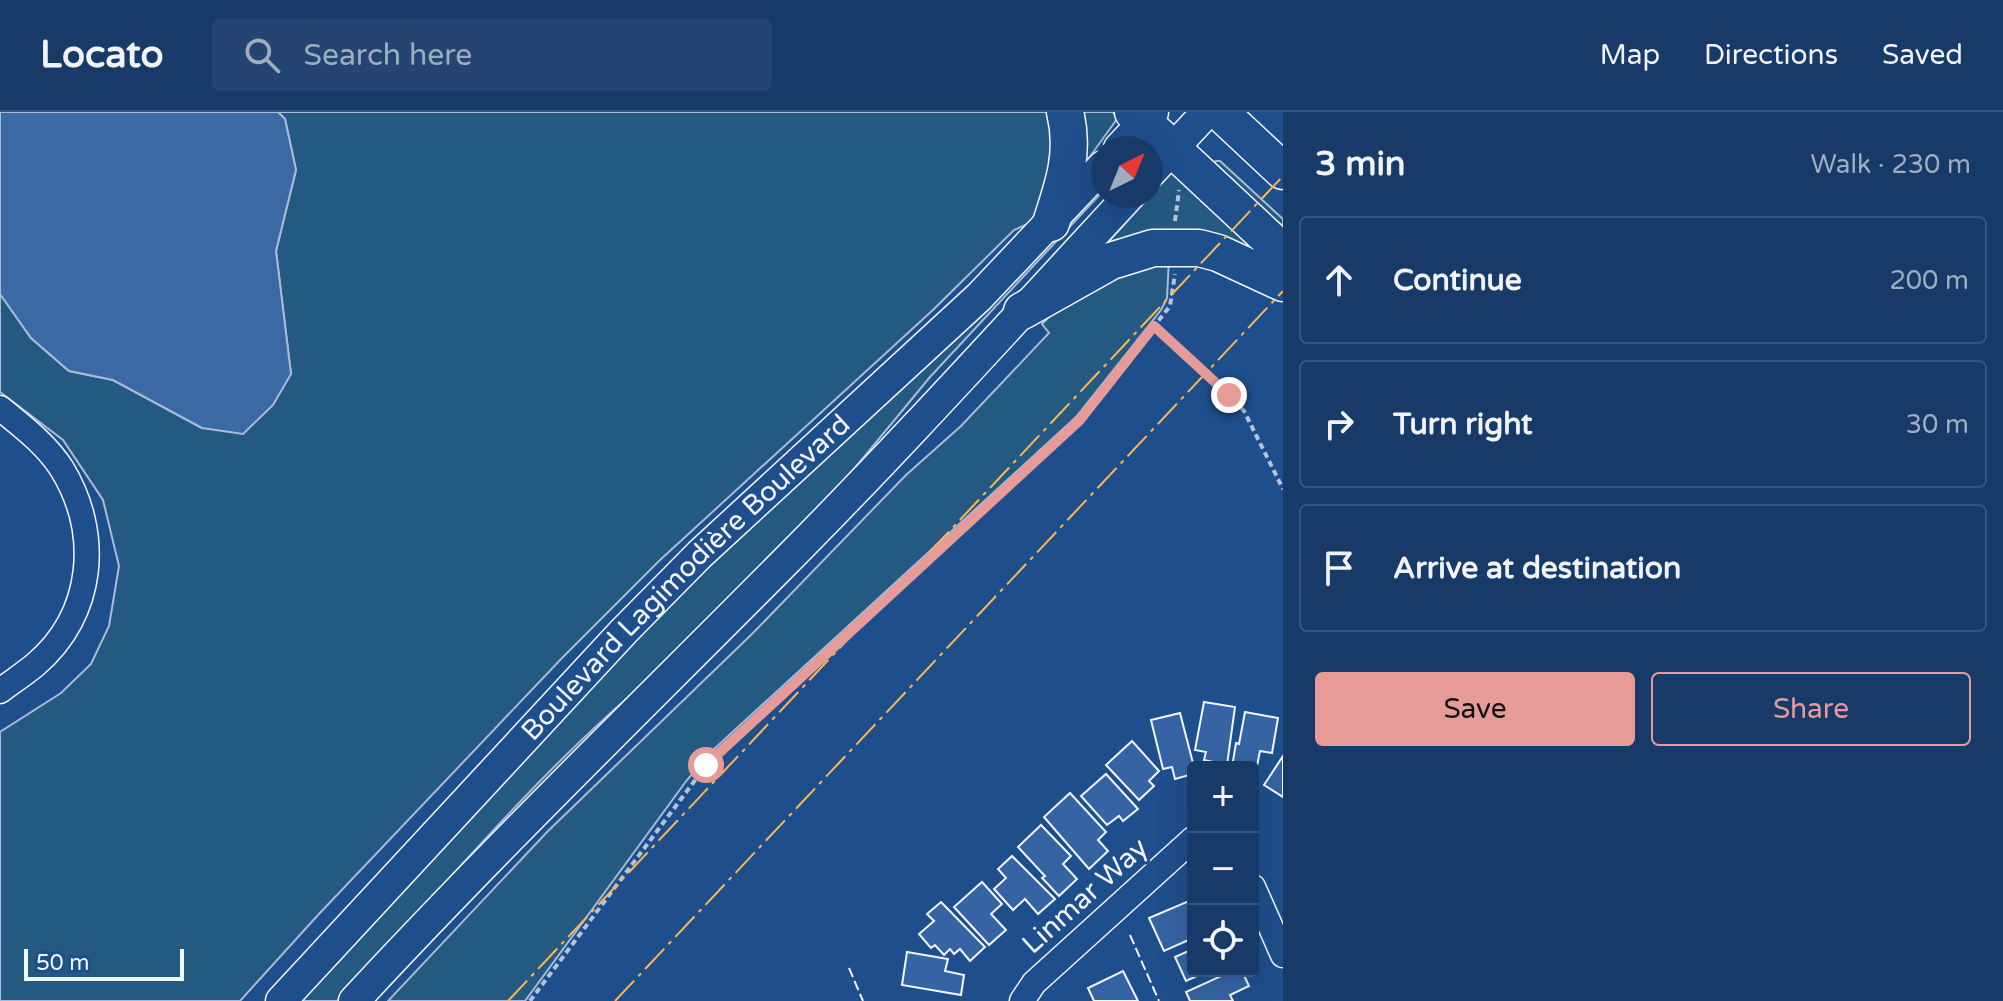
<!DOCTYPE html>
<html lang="en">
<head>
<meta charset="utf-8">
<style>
	:root { --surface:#173a69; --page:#244571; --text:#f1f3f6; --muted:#9eadc0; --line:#36547d; --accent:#e69b98 }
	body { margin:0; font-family:"Varela Round",sans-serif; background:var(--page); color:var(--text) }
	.controls { position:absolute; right:24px; bottom:24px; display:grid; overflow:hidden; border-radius:8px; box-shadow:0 8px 32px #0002 }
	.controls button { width:72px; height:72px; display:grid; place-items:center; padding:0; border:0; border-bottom:2px solid var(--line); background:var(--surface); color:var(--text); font:40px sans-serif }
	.compass { position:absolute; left:1091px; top:24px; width:72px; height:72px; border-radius:50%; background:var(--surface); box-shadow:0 8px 32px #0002; rotate:43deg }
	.scale { position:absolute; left:24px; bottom:20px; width:160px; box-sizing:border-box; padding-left:8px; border:4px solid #f2f6ff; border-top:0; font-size:22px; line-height:28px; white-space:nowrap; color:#f2f6ff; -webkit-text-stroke:6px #1f4e8c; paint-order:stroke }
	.stop { position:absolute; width:24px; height:24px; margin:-18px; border:6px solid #e69b98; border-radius:50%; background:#fff }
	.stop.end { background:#e69b98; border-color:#fff; box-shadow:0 2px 8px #0008 }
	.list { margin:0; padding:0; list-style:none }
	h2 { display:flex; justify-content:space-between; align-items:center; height:104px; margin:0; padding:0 32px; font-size:34px }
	h2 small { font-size:26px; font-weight:400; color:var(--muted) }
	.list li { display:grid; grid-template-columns:52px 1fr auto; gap:24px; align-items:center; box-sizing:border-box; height:128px; margin:0 16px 16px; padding:0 16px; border:2px solid var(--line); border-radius:8px }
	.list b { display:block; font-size:30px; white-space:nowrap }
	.list em { font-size:26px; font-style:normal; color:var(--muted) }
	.actions { display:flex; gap:16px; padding:24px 32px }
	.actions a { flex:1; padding:18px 0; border:2px solid var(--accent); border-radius:8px; text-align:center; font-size:28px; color:var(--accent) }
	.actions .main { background:var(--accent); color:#111 }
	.icon { flex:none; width:44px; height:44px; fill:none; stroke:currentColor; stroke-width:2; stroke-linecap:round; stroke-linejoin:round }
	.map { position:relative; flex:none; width:1283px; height:889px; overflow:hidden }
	header { display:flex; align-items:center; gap:48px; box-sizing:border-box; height:112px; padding:0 40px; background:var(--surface); border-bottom:2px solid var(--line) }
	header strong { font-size:38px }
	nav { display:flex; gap:44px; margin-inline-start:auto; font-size:28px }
	.search { width:560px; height:72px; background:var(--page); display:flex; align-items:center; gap:20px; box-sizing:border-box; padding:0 28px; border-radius:8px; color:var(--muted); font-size:30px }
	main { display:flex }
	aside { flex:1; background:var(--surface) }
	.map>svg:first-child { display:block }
	.green { fill:#245a82; stroke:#a8bbd7; stroke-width:2 }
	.water { fill:#3b69a3; stroke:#a8bbd7; stroke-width:2 }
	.building { fill:#3563a3; stroke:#f2f6ff; stroke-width:2 }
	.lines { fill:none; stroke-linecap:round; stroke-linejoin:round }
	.minor-casing { stroke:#f2f6ff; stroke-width:27 }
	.major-casing { stroke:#f2f6ff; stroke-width:33 }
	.highway-casing { stroke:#f2f6ff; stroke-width:39 }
	.path { stroke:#b3c4dc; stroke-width:4; stroke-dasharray:6 4; stroke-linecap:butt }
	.minor { stroke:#1f4e8c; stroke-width:24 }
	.major { stroke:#1f4e8c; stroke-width:30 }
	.highway { stroke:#1f4e8c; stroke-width:36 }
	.fence { stroke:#f2f6ff; stroke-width:2; stroke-dasharray:10 4; stroke-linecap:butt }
	.power { stroke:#ffb74d; stroke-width:2; stroke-dasharray:28 6 4 6; stroke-linecap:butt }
	.route { stroke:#e69b98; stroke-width:10 }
	.labels { text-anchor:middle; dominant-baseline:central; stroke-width:6; stroke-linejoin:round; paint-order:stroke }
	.street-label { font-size:28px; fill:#f2f6ff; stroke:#1f4e8c }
</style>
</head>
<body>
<header>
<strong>Locato</strong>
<div class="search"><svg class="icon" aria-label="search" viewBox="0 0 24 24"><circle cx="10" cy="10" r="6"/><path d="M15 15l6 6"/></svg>Search here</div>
<nav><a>Map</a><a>Directions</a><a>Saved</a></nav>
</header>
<main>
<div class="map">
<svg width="1283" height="889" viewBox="0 0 1283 889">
	<rect width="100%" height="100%" fill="#1f4e8c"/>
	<!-- green -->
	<path class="green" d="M278,0h776l1,72 -25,39 -16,7 -80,79 -274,251 -97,97 -245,258 -78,86h-240v-269l61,-39 30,-29 18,-38 10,-60 -16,-66 -40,-60 -63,-48v-94l2,-2 29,42 38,33 44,9 89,48 89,-54 -15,-123 20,-81 -11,-51z
		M1073,0h40l4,7 -36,50z
		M1216,49h4l63,58v16l-70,-72z
		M1176,60l96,89 -162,-15v-6l61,-67z
		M1103,72v7l-173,186 -85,103 -192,196c-117,97 -212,215 -316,325h-39l341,-367z
		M1169,146l-2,40 -6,12 -85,107 -363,333 -26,30 -162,221h-137l160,-170 206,-199 152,-157 55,-49 88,-93 -7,-9c37,-41 77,-50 127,-66z"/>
	<!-- water -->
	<path class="water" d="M0,0h278l7,7 11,51 -20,81 15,123 -18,31 -30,29 -41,-6 -89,-48 -44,-9 -38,-33 -31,-44z"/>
	<!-- building -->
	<path class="building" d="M1204,590l31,5 -8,58 -23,-5 2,-8 -11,-2z
		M1245,600l33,6 -6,35 -12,-2 -4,20h-3v-4h-21l4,-24 3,1z
		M1180,601l14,54 -1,7 -18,5 -3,-12 -9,2 -12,-49z
		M1132,629l27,30 -10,10 5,5 -15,14 -33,-35z
		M1283,644v41l-19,-12z
		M1106,662l32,35 -15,12 -4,-5 -12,9 -26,-29z
		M1070,681l36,39 -8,8 10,11 -19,18 -45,-52z
		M1041,713l30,31 -8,8 14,15 -18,17 -17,-18 3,-2 -27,-29z
		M1012,744l43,43 -17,15 -13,-15 -12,11 -19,-21 12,-11 -8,-9z
		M982,770l20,22 -11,10 15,16 -17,15 -35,-38z
		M1189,789l4,9v28l-29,13 -15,-33z
		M941,790l44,45 -15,14 -10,-12 -6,5 -4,-5 -6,6 -9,-10 -4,3 -12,-14 15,-13 -7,-7z
		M1193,837v22h15l-22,10 -11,-24z
		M907,840l41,7 -3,12 19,4 -3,20 -59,-10z
		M1123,859l15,30h-44l-6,-13z
		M1232,859h10l7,15 -19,9 3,6h-43l-4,-9z"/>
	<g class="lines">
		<!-- minor casing -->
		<g class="minor-casing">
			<path id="minor" d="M0,296c22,18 46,36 62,61 39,64 33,145 -27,196 -11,9 -23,17 -35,26
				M1253,775l30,68
				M1022,889l12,-18 159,-144"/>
		</g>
		<!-- major casing -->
		<g class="major-casing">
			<g id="major">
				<path d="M1119,36l34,-36"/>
				<path d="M1151,60l56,-60"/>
				<path id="s1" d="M281,889l343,-370 76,-77 279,-257 124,-131"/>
				<path d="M354,889c137,-148 281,-288 423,-431 121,-121 236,-249 352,-374"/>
			</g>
		</g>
		<!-- highway casing -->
		<g class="highway-casing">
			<path id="highway" d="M1133,0l150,140
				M1220,0l63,59
				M1051,111c13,-39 24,-71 14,-111
				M1022,199l89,-50 42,-13h46l19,5 65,30"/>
		</g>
		<!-- path -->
		<path class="path" d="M1175,109l4,-31
			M1154,214l75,69 15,16 39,78
			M530,889l163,-218 27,-33 360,-330 90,-114 5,-32"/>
		<!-- minor -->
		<use href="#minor" class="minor"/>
		<!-- major -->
		<use href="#major" class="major"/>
		<!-- highway -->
		<use href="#highway" class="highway"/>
		<!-- fence -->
		<path class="fence" d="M1130,823l29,66
			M849,856l14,33"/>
		<!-- power -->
		<path class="power" d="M508,889l775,-825
			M615,889l668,-710"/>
	</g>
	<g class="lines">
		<!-- route -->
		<path class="route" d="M706,653l374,-345 74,-94 75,69"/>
	</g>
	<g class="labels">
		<!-- street labels -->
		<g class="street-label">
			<text stroke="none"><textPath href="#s1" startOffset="586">Boulevard Lagimodière Boulevard</textPath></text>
			<text transform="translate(1085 784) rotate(-42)">Linmar Way</text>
		</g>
	</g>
</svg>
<div class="controls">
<button>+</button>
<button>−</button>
<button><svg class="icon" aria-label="locate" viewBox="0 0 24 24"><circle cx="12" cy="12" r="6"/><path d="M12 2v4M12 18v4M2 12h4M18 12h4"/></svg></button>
</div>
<svg class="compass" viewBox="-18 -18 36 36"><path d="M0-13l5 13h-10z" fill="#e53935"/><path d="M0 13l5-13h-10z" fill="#9eadc0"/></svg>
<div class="scale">50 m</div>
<div class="stop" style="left:706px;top:653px"></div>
<div class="stop end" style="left:1229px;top:283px"></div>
</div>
<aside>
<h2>3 min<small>Walk · 230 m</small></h2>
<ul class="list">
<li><svg class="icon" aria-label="ahead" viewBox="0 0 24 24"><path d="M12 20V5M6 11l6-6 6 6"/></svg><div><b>Continue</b></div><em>200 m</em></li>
<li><svg class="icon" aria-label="right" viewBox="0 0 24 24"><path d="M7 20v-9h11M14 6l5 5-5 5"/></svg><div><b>Turn right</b></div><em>30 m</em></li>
<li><svg class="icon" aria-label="arrive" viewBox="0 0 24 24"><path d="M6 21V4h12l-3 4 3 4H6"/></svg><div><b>Arrive at destination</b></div></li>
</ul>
<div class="actions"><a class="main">Save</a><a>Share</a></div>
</aside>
</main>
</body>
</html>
